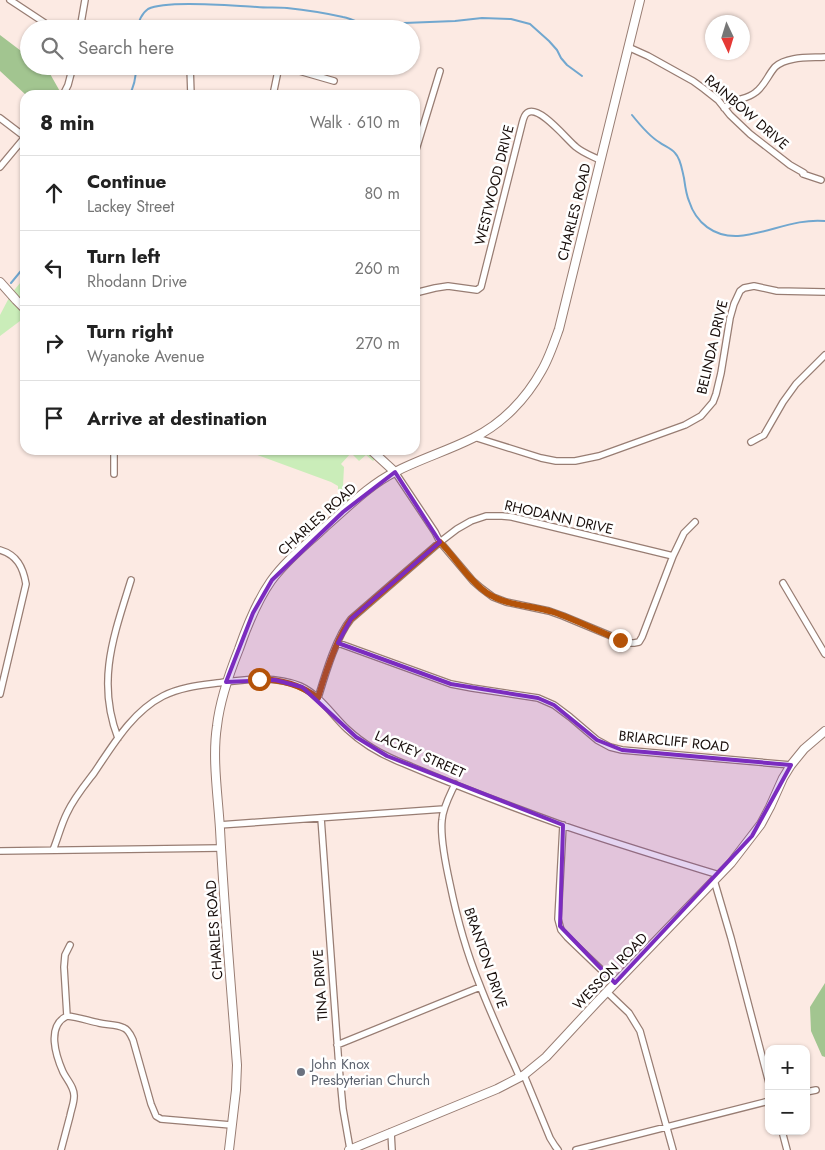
<!DOCTYPE html>
<html lang="en">
<head>
<meta charset="utf-8">
<style>
	:root { --surface:#fff; --page:#f6f6f6; --text:#222; --muted:#767676; --line:#e0e0e0 }
	body { margin:0; font-family:Jost,sans-serif; background:var(--page); color:var(--text) }
	.controls { position:absolute; right:15px; bottom:15px; display:grid; overflow:hidden; border-radius:10px; box-shadow:0 1px 4px #0004 }
	.controls button { width:45px; height:45px; display:grid; place-items:center; padding:0; border:0; border-bottom:1px solid var(--line); background:var(--surface); color:var(--text); font:25px sans-serif }
	.compass { position:absolute; left:705px; top:15px; width:45px; height:45px; border-radius:50%; background:var(--surface); box-shadow:0 1px 4px #0004; rotate:176deg }
	.stop { position:absolute; width:15px; height:15px; margin:-11px; border:4px solid #b45309; border-radius:50%; background:#fff }
	.stop.end { background:#b45309; border-color:#fff; box-shadow:0 1px 5px #0008 }
	.list { margin:0; padding:0; list-style:none }
	h2 { display:flex; justify-content:space-between; align-items:center; height:65px; margin:0; padding:0 20px; font-size:21px }
	h2 small { font-size:16px; font-weight:400; color:var(--muted) }
	.list li { display:grid; grid-template-columns:32px 1fr auto; gap:15px; align-items:center; box-sizing:border-box; height:75px; padding:0 20px; border-top:1px solid var(--line) }
	.list b { display:block; font-size:19px; white-space:nowrap }
	.list p { margin:0; font-size:16px; white-space:nowrap; color:var(--muted) }
	.list em { font-size:16px; font-style:normal; color:var(--muted) }
	.icon { flex:none; width:28px; height:28px; fill:none; stroke:currentColor; stroke-width:2; stroke-linecap:round; stroke-linejoin:round }
	.map { position:relative; flex:none; width:825px; height:1150px; overflow:hidden }
	.search { position:absolute; background:var(--surface); box-shadow:0 1px 4px #0004; left:20px; top:20px; width:400px; height:55px; display:flex; align-items:center; gap:12px; box-sizing:border-box; padding:0 18px; border-radius:28px; color:var(--muted); font-size:19px }
	.panel { position:absolute; background:var(--surface); box-shadow:0 1px 4px #0004; left:20px; top:90px; width:400px; height:365px; border-radius:15px }
	.map>svg:first-child { display:block }
	.green { fill:#caedb9 }
	.forest { fill:#a2c590 }
	.lines { fill:none; stroke-linecap:round; stroke-linejoin:round }
	.stream { stroke:#71a7cf; stroke-width:2 }
	.minor-casing { stroke:#987d73; stroke-width:8 }
	.tertiary-casing { stroke:#987d73; stroke-width:10 }
	.minor { stroke:#fff; stroke-width:5.5 }
	.tertiary { stroke:#fff; stroke-width:8 }
	.route { stroke:#b45309; stroke-width:6 }
	.marked { fill:#7b2cbf; fill-opacity:0.2; stroke:#7b2cbf; stroke-width:4; stroke-linejoin:round }
	.worship-dot { fill:#6b7280; stroke:#fff; stroke-width:2 }
	.labels { text-anchor:middle; dominant-baseline:central; stroke-width:5; stroke-linejoin:round; paint-order:stroke }
	.street-label { font-size:14px; fill:#180e0b; stroke:#fff }
	.worship-label { font-size:14px; fill:#5b616d; stroke:#fff; text-anchor:start }
</style>
</head>
<body>
<div class="map">
<svg width="825" height="1150" viewBox="0 0 825 1150">
	<rect width="100%" height="100%" fill="#fceae3"/>
	<!-- green -->
	<path class="green" d="M25,277v37l-5,7 -20,15v-21l11,-21z
		M244,450h127l7,6 -5,5 -7,-6 -7,6 -8,-8 -10,11 3,3 -1,19 13,6h4l-10,13 -4,-4 -8,-4v-11l-7,-4z"/>
	<!-- forest -->
	<path class="forest" d="M0,35l29,22v9h12l8,6 13,23h-36l-26,-24z
		M825,983v74l-3,-1 -11,-25 -1,-24z"/>
	<g class="lines">
		<!-- stream -->
		<path class="stream" d="M137,29c1,-7 5,-16 11,-20 19,-9 84,-3 109,-2 10,1 20,0 30,1 19,2 38,5 56,9 12,2 21,10 33,12
			M380,29l24,-6 51,-2 27,-3 29,1 19,5 19,17 8,9 4,8 6,7 15,11
			M129,95c6,-9 7,-18 7,-29
			M632,115c8,10 17,21 27,27 5,4 12,6 16,11 6,6 7,17 9,25 1,7 2,16 5,23 7,22 25,36 49,35 29,-2 57,-18 87,-15
			M11,283l14,-17"/>
		<!-- minor casing -->
		<g class="minor-casing">
			<path id="minor" d="M10,0l44,29
				M80,29l5,-29
				M628,47l20,9 45,25 11,8 14,11 12,15 20,19 40,31 14,8 -1,1 18,6
				M190,66l1,29
				M282,66l52,15
				M63,95l5,-10 5,-19
				M273,95l6,-29
				M724,108c4,-3 9,-6 14,-8 6,-2 12,-3 18,-8 9,-7 12,-17 19,-25 12,-11 35,-9 50,-10
				M0,118l25,19
				M415,153l25,-82
				M0,167l25,-30
				M415,293l20,-5 13,-2 29,4 4,-3 41,-163c1,-4 2,-9 5,-11 12,-9 40,27 49,34 7,6 16,9 24,13
				M474,437l67,21 15,3h19l24,-5 86,-31 16,-9 12,-14 3,-8 5,-21 9,-55 4,-14 6,-13 4,-3 10,-2 23,5 48,1
				M751,442l13,-7 19,-33 13,-18 29,-29
				M395,472l40,60 5,10 33,39 8,7 12,9 13,5 43,9 14,5 65,27h6l5,-1 3,-5 31,-81 11,-23 11,-11
				M114,474v-24
				M0,550c17,5 23,17 26,34l-26,110
				M783,583l42,71
				M338,643l113,41 21,4 66,10 16,7 16,12 27,23 13,7 12,3 169,15
				M318,698c7,-23 18,-61 33,-79l89,-77 17,-13 14,-8 15,-5h16l10,1 161,39
				M118,738c-22,-57 -4,-103 13,-158
				M455,784c-5,11 -12,23 -13,36 -2,18 4,46 8,64 7,34 16,67 29,99 12,32 27,63 41,95
				M321,818l18,249 4,42 7,40
				M219,825l225,-16
				M563,825l-5,94 3,11 6,7 48,46
				M53,850c5,-12 8,-25 14,-37 7,-15 17,-27 27,-40 19,-28 38,-61 69,-77 20,-10 41,-11 62,-14 24,-3 52,-6 75,4 20,9 32,29 47,43 17,16 37,27 58,35 52,22 104,42 157,61 52,18 105,34 157,50
				M0,851l221,-3
				M714,880l17,58 38,145
				M607,992l22,21 11,18 33,119
				M67,1016c11,1 22,5 32,7 8,2 18,1 25,5 5,2 7,8 9,12l18,64 5,12 5,3 70,6
				M67,1016l-3,-49 1,-12 5,-10
				M337,1045l143,-58
				M524,1075l26,63 5,8 3,4
				M806,1092l10,-2
				M782,1131l5,19
				M391,1132l1,18
				M61,1150c3,-11 6,-23 9,-34 1,-6 4,-13 4,-19 1,-9 -7,-17 -11,-25 -7,-16 -17,-46 4,-56
				M576,1150l193,-49"/>
		</g>
		<!-- tertiary casing -->
		<g class="tertiary-casing">
			<path id="tertiary" d="M0,282l16,18 9,9
				M371,450l24,22
				M229,1150l7,-60 1,-25c-6,-79 -13,-158 -17,-236 -2,-33 -8,-71 -3,-103 3,-27 12,-52 22,-77 8,-23 18,-48 32,-68 15,-21 36,-37 54,-54 22,-19 44,-42 70,-55 25,-13 52,-21 78,-34 29,-14 53,-39 69,-68 7,-12 12,-27 17,-41l81,-329
				M349,1150l148,-61 27,-14 22,-18 51,-55 134,-139 30,-39 9,-17 13,-29 8,-13 13,-16 21,-18"/>
		</g>
		<!-- minor -->
		<use href="#minor" class="minor"/>
		<!-- tertiary -->
		<use href="#tertiary" class="tertiary"/>
	</g>
	<g class="lines">
		<!-- route -->
		<path class="route" d="M259,679c22,1 41,5 59,19 7,-24 18,-60 33,-79l89,-77c16,16 28,38 47,51 19,13 44,12 66,19 23,8 45,19 67,28"/>
	</g>
	<!-- marked area -->
	<path class="marked" d="M395,472l45,70 -89,77 -13,24 113,41 87,14 16,7 43,35 25,10 169,15 -39,71 -137,147 -55,-57 3,-101 -176,-69 -31,-19 -54,-50 -27,-7 -49,2 27,-69 19,-33 71,-68z"/>
	<!-- markers -->
	<circle class="worship-dot" cx="301" cy="1072" r="5"/>
	<g class="labels">
		<!-- street labels -->
		<g class="street-label">
			<text transform="translate(747 112) rotate(41)">RAINBOW DRIVE</text>
			<text transform="translate(494 185) rotate(-76)">WESTWOOD DRIVE</text>
			<text transform="translate(574 212) rotate(-76)">CHARLES ROAD</text>
			<text transform="translate(712 347) rotate(-77)">BELINDA DRIVE</text>
			<text transform="translate(559 517) rotate(13)">RHODANN DRIVE</text>
			<text transform="translate(317 519) rotate(-42)">CHARLES ROAD</text>
			<text transform="translate(674 741) rotate(6)">BRIARCLIFF ROAD</text>
			<text transform="translate(420 754) rotate(24)">LACKEY STREET</text>
			<text transform="translate(214 930) rotate(-94)">CHARLES ROAD</text>
			<text transform="translate(486 958) rotate(71)">BRANTON DRIVE</text>
			<text transform="translate(610 971) rotate(-46)">WESSON ROAD</text>
			<text transform="translate(320 985) rotate(-94)">TINA DRIVE</text>
		</g>
		<!-- worship labels -->
		<g class="worship-label">
			<text x="311" y="1064">John Knox<tspan x="311" dy="16">Presbyterian Church</tspan></text>
		</g>
	</g>
</svg>
<div class="controls">
<button>+</button>
<button>−</button>
</div>
<svg class="compass" viewBox="-18 -18 36 36"><path d="M0-13l5 13h-10z" fill="#e53935"/><path d="M0 13l5-13h-10z" fill="#767676"/></svg>
<div class="stop" style="left:259px;top:679px"></div>
<div class="stop end" style="left:620px;top:640px"></div>
<div class="search"><svg class="icon" aria-label="search" viewBox="0 0 24 24"><circle cx="10" cy="10" r="6"/><path d="M15 15l6 6"/></svg>Search here</div>
<section class="panel">
<h2>8 min<small>Walk · 610 m</small></h2>
<ul class="list">
<li><svg class="icon" aria-label="ahead" viewBox="0 0 24 24"><path d="M12 20V5M6 11l6-6 6 6"/></svg><div><b>Continue</b><p>Lackey Street</p></div><em>80 m</em></li>
<li><svg class="icon" aria-label="left" viewBox="0 0 24 24"><path d="M17 20v-9H6M10 6l-5 5 5 5"/></svg><div><b>Turn left</b><p>Rhodann Drive</p></div><em>260 m</em></li>
<li><svg class="icon" aria-label="right" viewBox="0 0 24 24"><path d="M7 20v-9h11M14 6l5 5-5 5"/></svg><div><b>Turn right</b><p>Wyanoke Avenue</p></div><em>270 m</em></li>
<li><svg class="icon" aria-label="arrive" viewBox="0 0 24 24"><path d="M6 21V4h12l-3 4 3 4H6"/></svg><div><b>Arrive at destination</b></div></li>
</ul>
</section>
</div>
</body>
</html>
